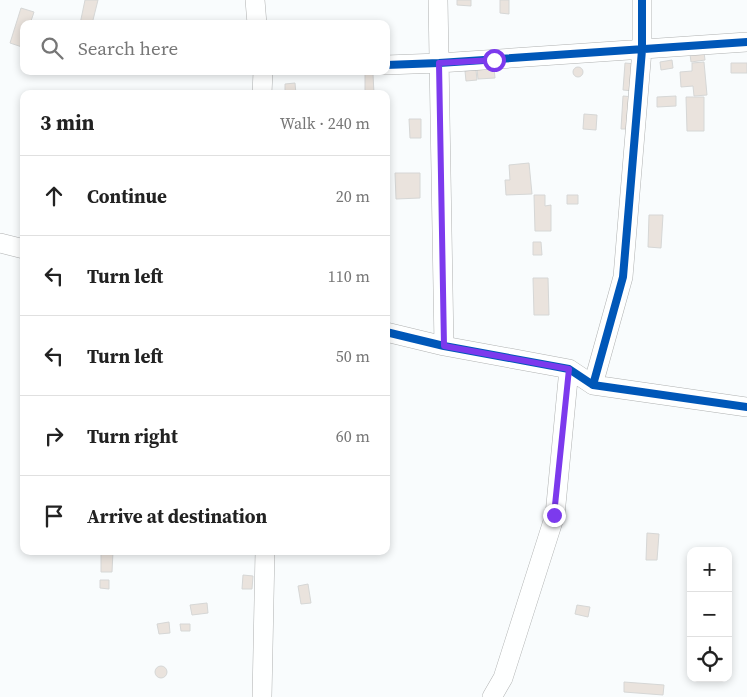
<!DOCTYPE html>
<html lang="en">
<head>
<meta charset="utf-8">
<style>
	:root { --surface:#fff; --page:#f6f6f6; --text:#222; --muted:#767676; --line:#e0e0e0 }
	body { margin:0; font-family:"Source Serif 4",serif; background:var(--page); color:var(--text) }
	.controls { position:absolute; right:15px; bottom:15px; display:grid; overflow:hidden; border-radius:10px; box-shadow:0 2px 8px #0003 }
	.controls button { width:45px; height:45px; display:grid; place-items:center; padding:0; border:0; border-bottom:1px solid var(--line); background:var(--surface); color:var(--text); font:25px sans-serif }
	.stop { position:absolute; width:15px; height:15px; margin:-11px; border:4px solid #7c3aed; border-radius:50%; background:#fff }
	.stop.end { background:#7c3aed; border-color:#fff; box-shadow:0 1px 5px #0008 }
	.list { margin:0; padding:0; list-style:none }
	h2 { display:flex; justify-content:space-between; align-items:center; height:65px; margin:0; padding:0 20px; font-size:21px }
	h2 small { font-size:16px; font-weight:400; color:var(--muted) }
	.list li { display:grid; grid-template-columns:32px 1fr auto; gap:15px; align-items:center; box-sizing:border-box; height:80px; padding:0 20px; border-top:1px solid var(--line) }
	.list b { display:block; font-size:19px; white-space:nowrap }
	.list em { font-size:16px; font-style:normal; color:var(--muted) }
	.icon { flex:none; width:28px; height:28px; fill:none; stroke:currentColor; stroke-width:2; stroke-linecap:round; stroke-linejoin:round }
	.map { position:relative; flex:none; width:747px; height:697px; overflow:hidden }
	.search { position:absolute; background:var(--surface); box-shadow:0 2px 8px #0003; left:20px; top:20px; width:370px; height:55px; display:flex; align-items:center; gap:12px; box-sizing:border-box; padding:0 18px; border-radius:10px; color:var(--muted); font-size:19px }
	.panel { position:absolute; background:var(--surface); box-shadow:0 2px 8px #0003; left:20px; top:90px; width:370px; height:465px; border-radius:10px }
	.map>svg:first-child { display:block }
	.building { fill:#eae3dd; stroke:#d6d7d6 }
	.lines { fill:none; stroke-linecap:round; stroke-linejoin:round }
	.street-casing { stroke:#b0b2b2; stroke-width:20 }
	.street { stroke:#feffff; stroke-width:19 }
	.cycleway-casing { stroke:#fff; stroke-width:11 }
	.cycleway { stroke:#0057b8; stroke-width:8 }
	.route { stroke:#7c3aed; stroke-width:6 }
</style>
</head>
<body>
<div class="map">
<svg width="747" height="697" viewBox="0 0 747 697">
	<rect width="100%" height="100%" fill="#f9fcfd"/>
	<!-- building -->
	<path class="building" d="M85,0h13l-6,24h-12z
		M457,0h14v6l-14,-1z
		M500,0h9v14l-9,-1z
		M21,8l13,4 -4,12h-6v19l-2,4 -12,-4z
		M704,52l1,8 -14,2 -1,-8z
		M672,60l1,8 -12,2 -1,-8z
		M704,62l3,33 -13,1 -1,-10 -12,1 -1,-15 12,-1v-8z
		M625,63l11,1 -2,27 -11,-1z
		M731,63h16v10h-16z
		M573 72a5 5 0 1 1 10 0a5 5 0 1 1-10 0Z
		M494,68l1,10 -17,1 -1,-10z
		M476,70l1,10 -11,1 -1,-10z
		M365,74h8l1,20h-9z
		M295,83l1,11h-11v-10z
		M623,96l11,1 -3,32h-10z
		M676,96v10l-19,1v-10z
		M686,97h18v34h-17z
		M584,114l13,1 -1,15 -13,-1z
		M409,119h12v19h-11z
		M529,163l3,31 -26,1 -1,-15h5l-1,-15z
		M395,173h25v25l-24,1z
		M534,195h11v11l6,-1v26h-16z
		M567,195h11v9h-11z
		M649,215h14l-2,33 -13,-1z
		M533,242h8l1,13h-9z
		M533,278h15l1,37h-15z
		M647,533l12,1 -2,26h-11z
		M101,551h12l-1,21h-11z
		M243,575l10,1 -1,13h-10z
		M100,580h9v9l-9,-1z
		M308,584l3,19 -10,1 -3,-18z
		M207,603l1,10 -16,2 -2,-10z
		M577,605l13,2 -2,10 -13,-3z
		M169,622l1,11 -11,1 -2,-10z
		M180,624h10v7h-9z
		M155 672a6 6 0 1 1 12 0a6 6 0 1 1-12 0Z
		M624,682l40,3 -1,10 -39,-3z"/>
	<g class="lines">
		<!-- street casing -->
		<g class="street-casing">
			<path id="street" d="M255,0l2,24
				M438,0l6,346
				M386,65l53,-2 308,-21
				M262,94l1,-23
				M0,243l24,6
				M386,332l58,14 125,23 24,16 154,22
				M593,385l30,-108 19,-227v-50
				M262,697l3,-146
				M492,697l11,-19 52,-163 14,-146"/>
		</g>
		<!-- street -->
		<use href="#street" class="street"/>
		<!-- cycleway casing -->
		<g class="cycleway-casing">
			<path id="cycleway" d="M386,65l53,-2 308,-21
				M386,332l58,14 125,23 24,16 154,22
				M593,385l30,-108 19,-227v-50"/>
		</g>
		<!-- cycleway -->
		<use href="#cycleway" class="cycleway"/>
	</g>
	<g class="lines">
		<!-- route -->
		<path class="route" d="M494,60l-55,3 5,283 125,23 -15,146"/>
	</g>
</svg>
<div class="controls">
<button>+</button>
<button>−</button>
<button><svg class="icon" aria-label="locate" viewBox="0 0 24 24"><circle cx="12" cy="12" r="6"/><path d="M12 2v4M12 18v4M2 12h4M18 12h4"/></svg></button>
</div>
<div class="stop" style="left:494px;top:60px"></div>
<div class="stop end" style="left:554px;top:515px"></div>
<div class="search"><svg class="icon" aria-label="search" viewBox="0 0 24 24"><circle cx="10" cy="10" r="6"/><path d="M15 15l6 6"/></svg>Search here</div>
<section class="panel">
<h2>3 min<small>Walk · 240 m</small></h2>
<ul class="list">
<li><svg class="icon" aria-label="ahead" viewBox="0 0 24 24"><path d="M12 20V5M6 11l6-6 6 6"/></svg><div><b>Continue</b></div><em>20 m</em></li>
<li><svg class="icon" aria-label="left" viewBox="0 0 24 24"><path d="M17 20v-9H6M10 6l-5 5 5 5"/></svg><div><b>Turn left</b></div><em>110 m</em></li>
<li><svg class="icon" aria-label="left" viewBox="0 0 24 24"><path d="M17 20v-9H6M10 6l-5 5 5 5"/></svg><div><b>Turn left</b></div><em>50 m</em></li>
<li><svg class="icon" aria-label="right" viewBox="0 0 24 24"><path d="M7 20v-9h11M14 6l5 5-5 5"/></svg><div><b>Turn right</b></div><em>60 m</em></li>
<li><svg class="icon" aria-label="arrive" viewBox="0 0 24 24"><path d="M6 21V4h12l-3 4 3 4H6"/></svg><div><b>Arrive at destination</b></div></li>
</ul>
</section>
</div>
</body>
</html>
